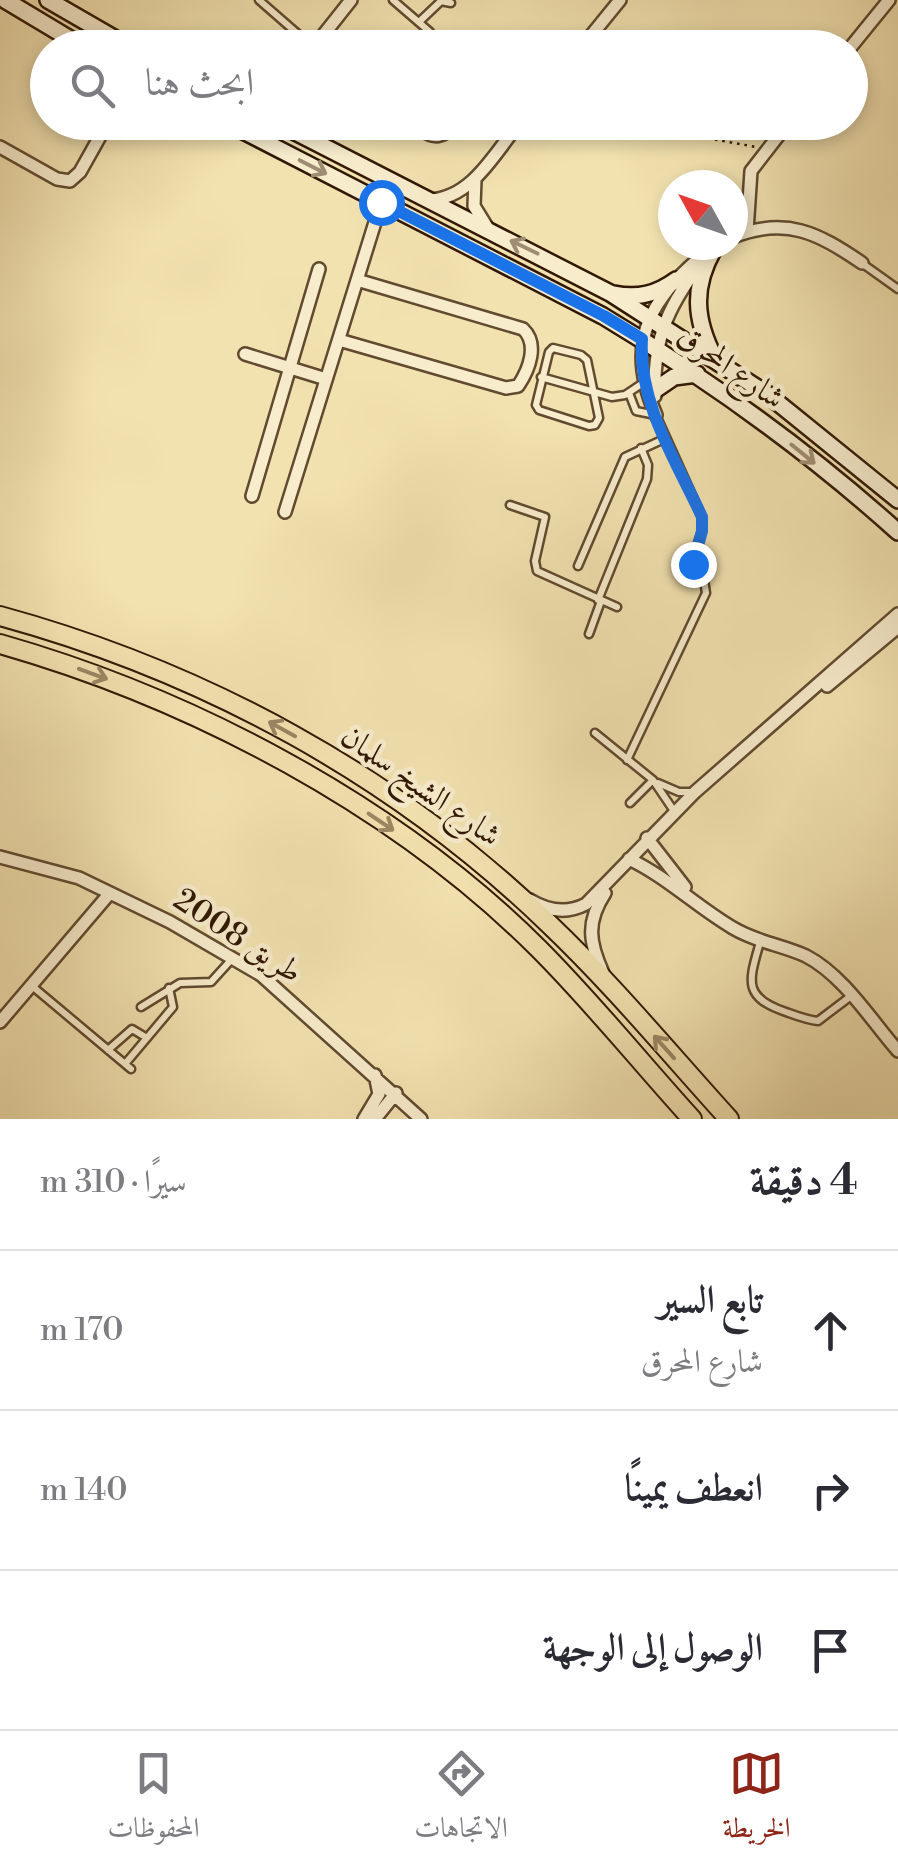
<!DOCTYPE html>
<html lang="ar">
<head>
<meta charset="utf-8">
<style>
	:root { --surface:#fff; --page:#f7f7f7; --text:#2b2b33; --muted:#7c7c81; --line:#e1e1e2; --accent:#8f2418 }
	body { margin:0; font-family:"Libre Bodoni",Amiri,serif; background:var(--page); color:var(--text); direction:rtl }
	.compass { position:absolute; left:658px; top:170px; width:90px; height:90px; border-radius:50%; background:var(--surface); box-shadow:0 5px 15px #0003; rotate:310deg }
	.stop { position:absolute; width:30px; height:30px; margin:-22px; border:8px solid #1a73e8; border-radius:50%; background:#fff }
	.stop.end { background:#1a73e8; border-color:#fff; box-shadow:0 2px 10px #0008 }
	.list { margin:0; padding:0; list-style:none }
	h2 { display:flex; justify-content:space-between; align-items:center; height:130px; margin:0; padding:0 40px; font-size:42px }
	h2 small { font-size:32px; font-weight:400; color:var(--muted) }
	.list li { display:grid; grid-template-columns:65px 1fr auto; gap:30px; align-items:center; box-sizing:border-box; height:160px; padding:0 40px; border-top:2px solid var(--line) }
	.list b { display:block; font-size:38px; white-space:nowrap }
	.list p { margin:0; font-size:32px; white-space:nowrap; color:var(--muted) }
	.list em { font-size:32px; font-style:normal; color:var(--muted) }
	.icon { flex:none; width:55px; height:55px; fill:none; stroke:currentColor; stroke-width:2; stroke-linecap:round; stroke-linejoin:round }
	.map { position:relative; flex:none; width:898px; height:1119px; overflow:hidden; direction:ltr }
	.search { position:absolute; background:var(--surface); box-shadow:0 5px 15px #0003; left:30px; right:30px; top:30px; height:110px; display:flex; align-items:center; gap:25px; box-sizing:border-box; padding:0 35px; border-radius:55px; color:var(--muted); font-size:38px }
	.sheet { height:610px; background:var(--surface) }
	nav { display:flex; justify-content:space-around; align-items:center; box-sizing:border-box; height:140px; border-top:2px solid var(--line); background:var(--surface); font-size:28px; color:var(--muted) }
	nav a { display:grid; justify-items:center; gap:5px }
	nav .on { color:var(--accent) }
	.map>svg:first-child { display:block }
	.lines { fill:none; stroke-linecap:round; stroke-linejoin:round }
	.service-casing { stroke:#614a2f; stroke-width:11 }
	.minor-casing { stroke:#614a2f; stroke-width:16 }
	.secondary-casing { stroke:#311804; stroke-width:20 }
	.primary-casing { stroke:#311804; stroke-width:22 }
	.path { stroke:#311804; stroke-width:2.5; stroke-dasharray:2.5 5; stroke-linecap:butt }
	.service { stroke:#f7eccc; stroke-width:6 }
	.minor { stroke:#f7eccc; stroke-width:11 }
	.secondary { stroke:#f7eccc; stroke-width:15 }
	.primary { stroke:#f2e2b0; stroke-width:18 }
	.oneway { stroke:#9e8d72 }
	.oneway2 { stroke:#9b8763 }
	.route { stroke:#1a73e8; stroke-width:12 }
	.labels { text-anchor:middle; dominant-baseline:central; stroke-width:9; stroke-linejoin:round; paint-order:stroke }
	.street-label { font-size:32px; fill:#311804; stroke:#f7eccc }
</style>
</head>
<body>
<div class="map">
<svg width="898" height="1119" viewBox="0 0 898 1119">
	<rect width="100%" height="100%" fill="#f2e2b0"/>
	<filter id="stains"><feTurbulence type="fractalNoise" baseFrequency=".002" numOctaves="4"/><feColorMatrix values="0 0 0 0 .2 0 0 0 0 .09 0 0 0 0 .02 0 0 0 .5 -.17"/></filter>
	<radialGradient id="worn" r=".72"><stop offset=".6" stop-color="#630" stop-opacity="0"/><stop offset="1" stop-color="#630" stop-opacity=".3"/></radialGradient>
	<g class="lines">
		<!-- service casing -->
		<g class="service-casing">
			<path id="service" d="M259,0l55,48
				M393,0l37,32 3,8 -3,8
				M419,22l22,-21 10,2
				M407,122c23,19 33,24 55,0
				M863,264l35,25
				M553,348l28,7 6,5 12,58 -4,7 -6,1 -50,-16 -3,-5 13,-53z
				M541,377l71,20 13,-2 18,-12
				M510,505l35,12 -10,44 2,10 80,36
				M578,566l47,-109 39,-18
				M598,600l49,-121 1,-14 -7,-17
				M589,634l12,-33
				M595,733l58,47 21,31
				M627,760l79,-167 -2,-13 -8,-10 -3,-12 9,-27v-14l-46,-102 -20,-4 -7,-18
				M658,783l21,9h14
				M630,803l23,-23
				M760,942c-11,39 -18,55 26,70 11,4 21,8 32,9l33,-25
				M32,986l99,83
				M141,1007l39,-24 31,-1 20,-22
				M108,1050l24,-21 15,9
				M125,1064l48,-57 -4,-19"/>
		</g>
		<!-- minor casing -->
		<g class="minor-casing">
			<path id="minor" d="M313,48l38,-48
				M581,48l39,-48
				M850,48l39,-48
				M0,147l57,32 13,2 10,-9 28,-50
				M475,180l-1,26 13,21
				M430,200c42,-2 65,-47 90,-78
				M747,231l4,-60 38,-49
				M733,237c53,-21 85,-4 129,26
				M339,340l167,48 12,-2c11,-16 21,-42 5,-57l-166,-49
				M245,354l81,25
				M655,396c-2,-54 11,-87 44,-130
				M656,415c-33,-74 -5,-120 56,-167
				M252,496l67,-227
				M285,512l96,-309
				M827,686l71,-59
				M647,838l38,49
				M0,857l79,21 91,44 91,53 160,144
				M629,859c38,18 68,48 104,69 23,14 49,17 73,28 37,19 65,64 92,95
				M530,900c18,11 37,14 56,4l109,-112 203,-178
				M603,973c-14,-31 -17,-51 2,-80
				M0,1022l110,-129
				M364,1119l15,-25 -4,-19
				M375,1119l21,-26"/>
		</g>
		<!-- secondary casing -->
		<g class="secondary-casing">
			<path id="secondary" d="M5,0l80,48
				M48,0l83,48
				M226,122l377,194c105,63 204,134 295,216
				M276,122l334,171 157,101 131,106
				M715,247c-23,39 -21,72 0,112
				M614,294c24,5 43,0 62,-14
				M655,390l19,-13 23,-3"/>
		</g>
		<!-- primary casing -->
		<g class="primary-casing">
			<path id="primary" d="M0,616c205,56 396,160 549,308 64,61 121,130 180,195
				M0,644c193,55 396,162 539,305 54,54 102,114 153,170"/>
		</g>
		<!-- path -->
		<path class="path" d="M619,122l137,25"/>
		<!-- service -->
		<use href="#service" class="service"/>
		<!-- minor -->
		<use href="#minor" class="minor"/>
		<!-- secondary -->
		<use href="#secondary" class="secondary"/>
		<!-- primary -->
		<use href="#primary" class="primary"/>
	</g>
	<!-- one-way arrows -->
	<defs><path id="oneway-shaft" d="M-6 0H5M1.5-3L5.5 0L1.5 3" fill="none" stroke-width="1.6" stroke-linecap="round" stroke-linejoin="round" transform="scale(2.5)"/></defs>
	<g class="oneway">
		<use href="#oneway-shaft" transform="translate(313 167) rotate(27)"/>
		<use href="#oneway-shaft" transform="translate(524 247) rotate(-154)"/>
		<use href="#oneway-shaft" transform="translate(803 454) rotate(39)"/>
	</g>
	<g class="oneway2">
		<use href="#oneway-shaft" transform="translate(93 674) rotate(20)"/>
		<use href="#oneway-shaft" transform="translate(282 729) rotate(-151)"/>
		<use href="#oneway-shaft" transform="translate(381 822) rotate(34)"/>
		<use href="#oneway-shaft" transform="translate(664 1047) rotate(-132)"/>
	</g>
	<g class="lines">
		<!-- route -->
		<path class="route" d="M381,202l223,114 38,23c-4,65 34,121 60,178v14l-9,33"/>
	</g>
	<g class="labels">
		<!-- street labels -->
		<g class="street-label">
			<text transform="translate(731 367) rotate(35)">شارع المحرق</text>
			<text transform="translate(421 786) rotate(35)">شارع الشيخ سلمان</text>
			<text transform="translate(238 936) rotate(33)">طريق 2008</text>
		</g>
	</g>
	<rect width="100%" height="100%" filter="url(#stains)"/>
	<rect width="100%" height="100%" fill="url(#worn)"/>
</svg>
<svg class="compass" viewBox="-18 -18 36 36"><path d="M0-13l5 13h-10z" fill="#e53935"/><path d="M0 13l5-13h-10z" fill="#7c7c81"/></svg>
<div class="stop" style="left:381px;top:202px"></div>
<div class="stop end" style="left:693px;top:564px"></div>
<div class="search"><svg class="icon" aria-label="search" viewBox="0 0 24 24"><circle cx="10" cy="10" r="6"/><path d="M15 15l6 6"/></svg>ابحث هنا</div>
</div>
<section class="sheet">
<h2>4 دقيقة<small>سيرًا · 310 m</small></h2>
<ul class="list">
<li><svg class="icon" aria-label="ahead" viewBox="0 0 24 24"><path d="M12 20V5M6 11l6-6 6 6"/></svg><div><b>تابع السير</b><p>شارع المحرق</p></div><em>170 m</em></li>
<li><svg class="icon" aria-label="right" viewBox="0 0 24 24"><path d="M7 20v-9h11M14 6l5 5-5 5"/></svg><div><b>انعطف يمينًا</b></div><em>140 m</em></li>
<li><svg class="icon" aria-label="arrive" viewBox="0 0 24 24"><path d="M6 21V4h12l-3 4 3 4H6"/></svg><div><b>الوصول إلى الوجهة</b></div></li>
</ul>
</section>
<nav>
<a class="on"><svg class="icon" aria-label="map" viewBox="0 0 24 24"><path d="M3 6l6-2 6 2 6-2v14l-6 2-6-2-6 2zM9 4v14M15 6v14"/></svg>الخريطة</a>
<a><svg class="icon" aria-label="directions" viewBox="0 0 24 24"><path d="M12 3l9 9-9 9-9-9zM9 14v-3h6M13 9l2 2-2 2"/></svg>الاتجاهات</a>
<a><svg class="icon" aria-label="saved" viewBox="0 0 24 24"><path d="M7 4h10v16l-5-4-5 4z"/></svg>المحفوظات</a>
</nav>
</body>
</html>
